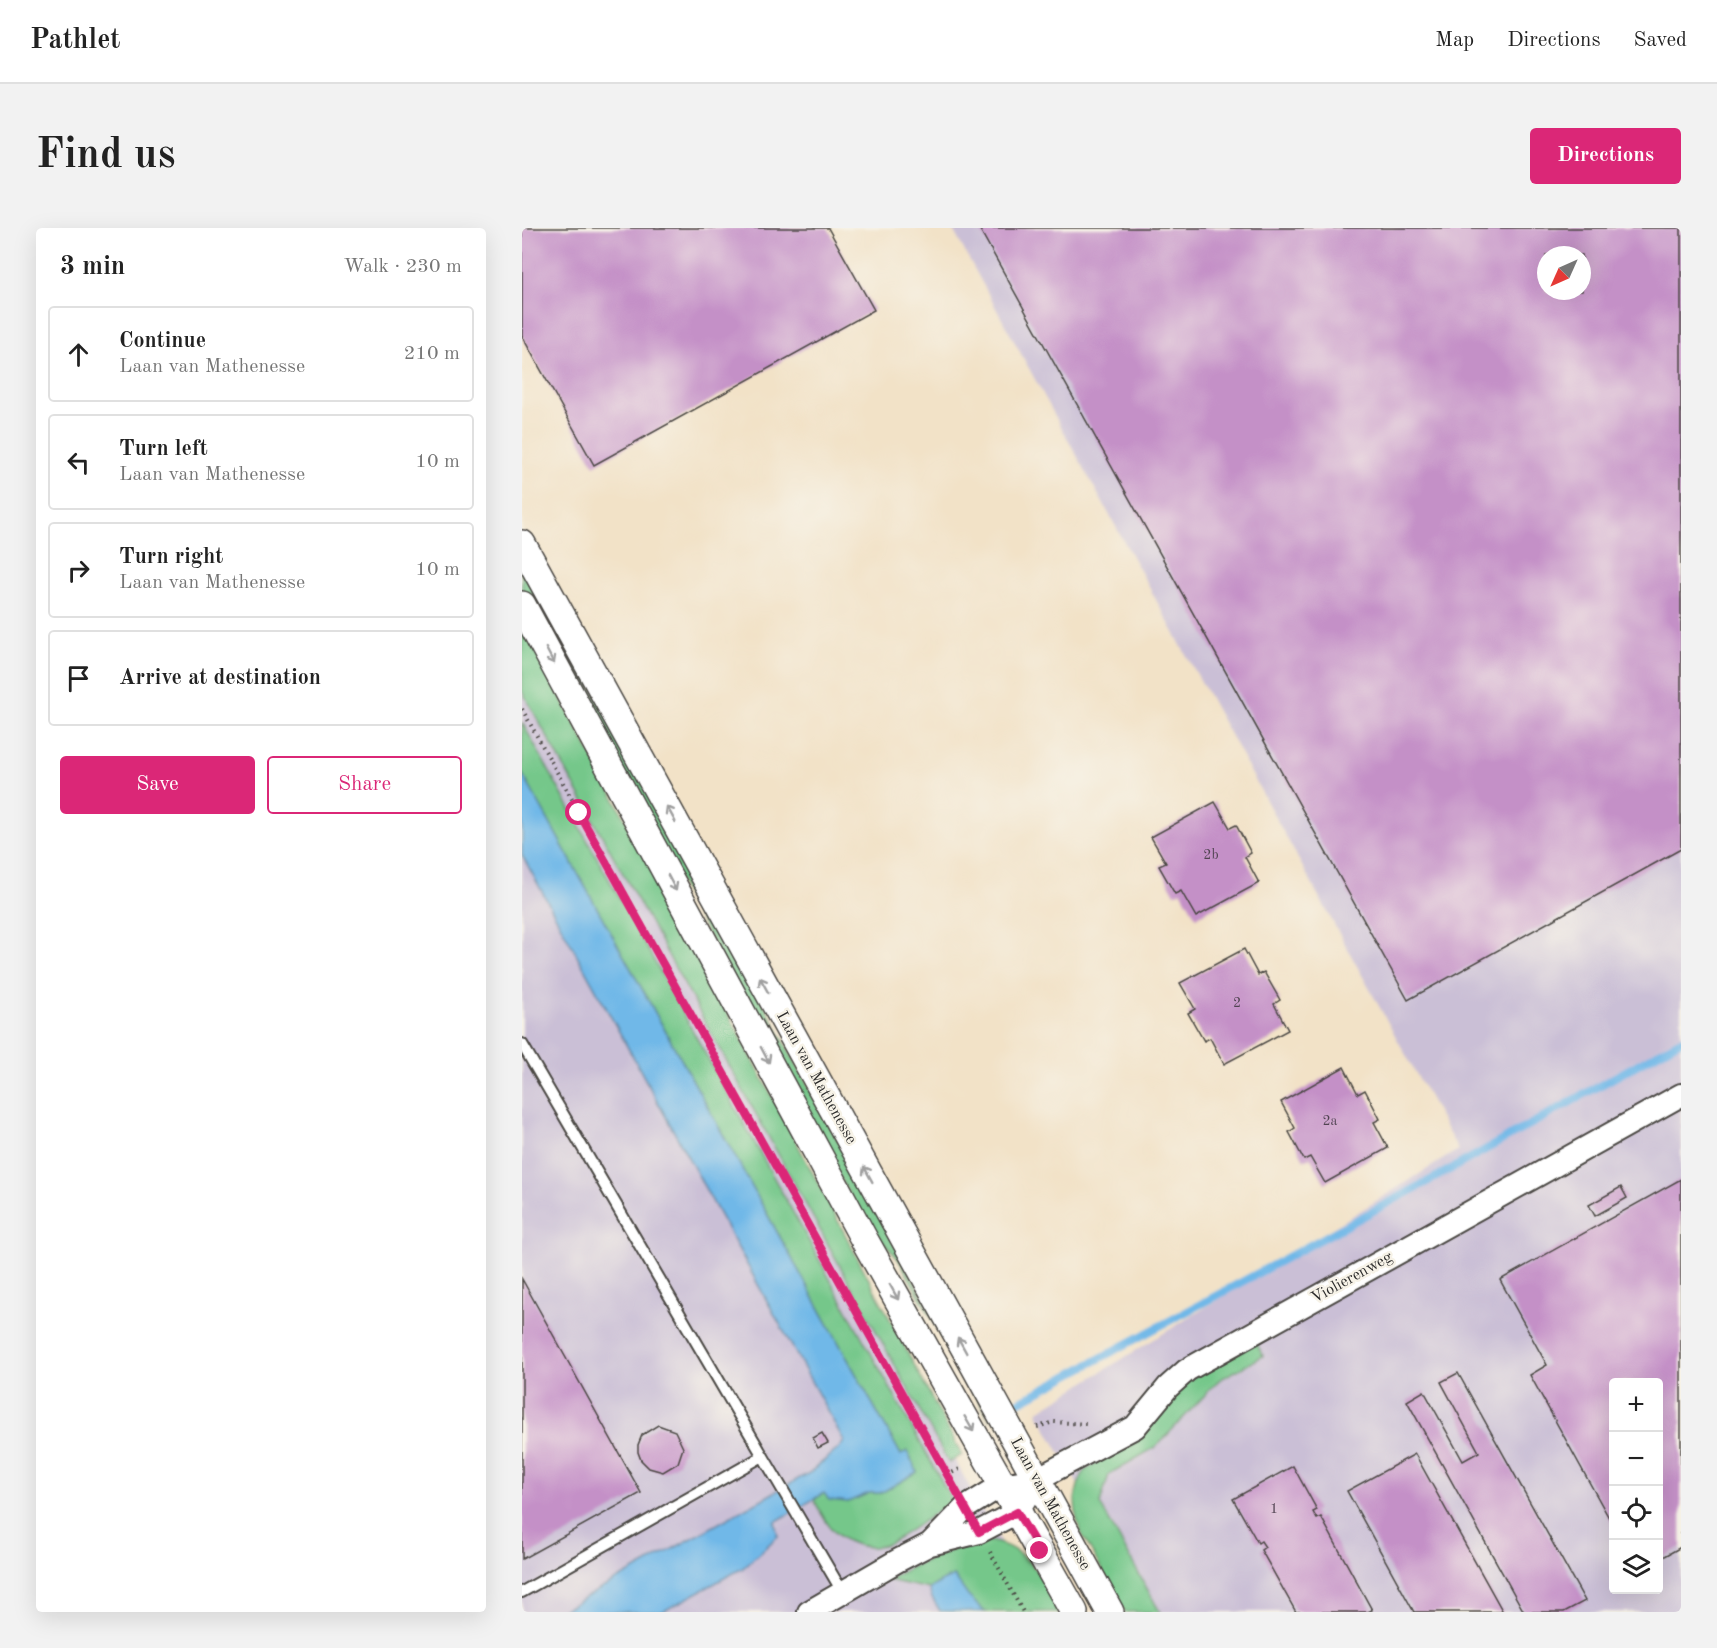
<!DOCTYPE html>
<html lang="en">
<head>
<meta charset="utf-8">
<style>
	:root { --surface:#fff; --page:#f2f2f2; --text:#222; --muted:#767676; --line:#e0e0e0; --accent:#db2777 }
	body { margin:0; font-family:"Old Standard TT",serif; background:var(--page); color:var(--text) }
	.controls { position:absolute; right:18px; bottom:18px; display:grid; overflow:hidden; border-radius:6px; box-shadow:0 6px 24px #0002 }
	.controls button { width:54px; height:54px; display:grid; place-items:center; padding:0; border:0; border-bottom:2px solid var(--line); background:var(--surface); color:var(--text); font:30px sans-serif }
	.compass { position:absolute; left:1015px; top:18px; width:54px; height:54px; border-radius:50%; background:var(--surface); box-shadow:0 6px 24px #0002; rotate:225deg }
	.stop { position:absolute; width:18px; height:18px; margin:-14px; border:4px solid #db2777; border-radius:50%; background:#fff }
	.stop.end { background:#db2777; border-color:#fff; box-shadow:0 2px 6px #0008 }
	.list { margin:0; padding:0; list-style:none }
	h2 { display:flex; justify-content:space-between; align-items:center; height:78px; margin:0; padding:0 24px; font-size:26px }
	h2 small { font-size:20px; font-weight:400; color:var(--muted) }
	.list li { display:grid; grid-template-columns:39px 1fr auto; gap:18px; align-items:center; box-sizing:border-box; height:96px; margin:0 12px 12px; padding:0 12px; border:2px solid var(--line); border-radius:6px }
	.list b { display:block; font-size:22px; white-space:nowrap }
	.list p { margin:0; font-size:20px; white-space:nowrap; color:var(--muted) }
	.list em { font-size:20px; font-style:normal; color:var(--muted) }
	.actions { display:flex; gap:12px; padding:18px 24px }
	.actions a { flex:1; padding:14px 0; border:2px solid var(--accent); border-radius:6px; text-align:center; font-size:21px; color:var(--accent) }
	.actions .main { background:var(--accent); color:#fff }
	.icon { flex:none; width:33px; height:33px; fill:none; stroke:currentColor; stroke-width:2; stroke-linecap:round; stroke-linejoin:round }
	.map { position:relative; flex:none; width:1159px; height:1384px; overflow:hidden; border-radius:6px }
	header { display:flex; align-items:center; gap:36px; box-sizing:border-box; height:84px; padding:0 30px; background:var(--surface); border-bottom:2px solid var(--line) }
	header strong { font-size:28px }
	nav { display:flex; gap:33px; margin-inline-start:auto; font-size:21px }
	.intro { display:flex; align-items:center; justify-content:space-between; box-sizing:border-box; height:144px; padding:0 36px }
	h1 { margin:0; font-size:42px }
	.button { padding:15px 27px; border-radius:6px; background:var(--accent); color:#fff; font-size:21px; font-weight:700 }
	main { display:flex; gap:36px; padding:0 36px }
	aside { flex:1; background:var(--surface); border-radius:6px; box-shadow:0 6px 24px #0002 }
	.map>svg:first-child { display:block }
	.industrial { fill:#cabfd6; fill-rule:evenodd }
	.green { fill:#75c78a; stroke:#50795a; stroke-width:1.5 }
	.water { fill:#70b8e8; stroke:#4e728a; stroke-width:1.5 }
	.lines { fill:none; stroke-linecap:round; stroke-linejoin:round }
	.stream { stroke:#70b8e8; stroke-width:8 }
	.building { fill:#c490c7; fill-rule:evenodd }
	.service-casing { stroke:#494642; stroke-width:14 }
	.minor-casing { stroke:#494642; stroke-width:26 }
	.tertiary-casing { stroke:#494642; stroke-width:30 }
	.path { stroke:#494642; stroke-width:4; stroke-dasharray:1.5 4.5; stroke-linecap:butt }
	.service { stroke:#fff; stroke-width:10 }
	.minor { stroke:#fff; stroke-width:22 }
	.tertiary { stroke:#fff; stroke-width:27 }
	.oneway { stroke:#a0a0a0 }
	.route { stroke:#db2777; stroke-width:8 }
	.labels { text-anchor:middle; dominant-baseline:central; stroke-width:5; stroke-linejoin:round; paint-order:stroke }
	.number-label { font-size:14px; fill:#514452 }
	.street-label { font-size:16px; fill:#2b2b2b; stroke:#f7f3e8 }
</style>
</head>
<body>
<header>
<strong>Pathlet</strong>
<nav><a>Map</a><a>Directions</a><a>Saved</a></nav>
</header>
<div class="intro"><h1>Find us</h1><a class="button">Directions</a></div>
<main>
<aside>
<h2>3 min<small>Walk · 230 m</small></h2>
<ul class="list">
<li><svg class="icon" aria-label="ahead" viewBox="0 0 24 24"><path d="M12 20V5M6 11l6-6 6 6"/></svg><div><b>Continue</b><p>Laan van Mathenesse</p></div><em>210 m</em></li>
<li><svg class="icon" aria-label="left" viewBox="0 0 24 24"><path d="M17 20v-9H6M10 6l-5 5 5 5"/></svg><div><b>Turn left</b><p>Laan van Mathenesse</p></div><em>10 m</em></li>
<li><svg class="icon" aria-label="right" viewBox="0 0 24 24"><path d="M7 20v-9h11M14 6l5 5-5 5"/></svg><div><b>Turn right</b><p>Laan van Mathenesse</p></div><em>10 m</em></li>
<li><svg class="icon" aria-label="arrive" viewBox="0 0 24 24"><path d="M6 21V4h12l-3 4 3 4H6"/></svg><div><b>Arrive at destination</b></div></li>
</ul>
<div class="actions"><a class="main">Save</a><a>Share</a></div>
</aside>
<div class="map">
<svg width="1159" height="1384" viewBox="0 0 1159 1384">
	<rect width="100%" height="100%" fill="#f7f3e8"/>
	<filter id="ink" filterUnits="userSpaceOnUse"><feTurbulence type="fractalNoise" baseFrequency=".0167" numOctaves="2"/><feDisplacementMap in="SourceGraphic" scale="12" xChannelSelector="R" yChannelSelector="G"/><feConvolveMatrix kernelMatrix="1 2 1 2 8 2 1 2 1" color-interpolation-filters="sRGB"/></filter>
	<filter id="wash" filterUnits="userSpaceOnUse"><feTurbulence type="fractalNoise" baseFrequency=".008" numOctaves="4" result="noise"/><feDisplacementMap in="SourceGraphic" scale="24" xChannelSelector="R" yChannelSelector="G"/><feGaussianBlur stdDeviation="1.35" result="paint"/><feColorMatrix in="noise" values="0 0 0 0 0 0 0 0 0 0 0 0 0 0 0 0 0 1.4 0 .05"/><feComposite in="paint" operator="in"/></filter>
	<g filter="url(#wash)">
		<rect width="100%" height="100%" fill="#f2e2c7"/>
		<!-- industrial -->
		<path class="industrial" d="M430,0h729v1384h-531l-113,-200 421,-262zM1024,27h36v36h-36zM1092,1154h44v208h-44z
			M0,452l517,932h-517z"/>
		<!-- green -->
		<path class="green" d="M0,330l468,863 -92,-162 -36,-41 -340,-626z
			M0,396l440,831 -13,8 -427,-772z
			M0,494l430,778c-14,11 -55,42 -71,46 -17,4 -39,-4 -50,-18 -7,-8 -12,-19 -17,-28l10,-7 24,9 21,-9h12l36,-21 -10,-21 -6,4 -379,-682z
			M733,1112l8,16 -44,24 -63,67 -47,27 -9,30 60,108h-35l-45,-81 -4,-15 -1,-17 3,-14 6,-14 52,-34 48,-54z
			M467,1313c40,6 54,39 73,71h-77l-18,-16 -13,-20 -12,5 -13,8 -42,-9c31,-17 66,-34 102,-39z"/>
		<!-- water -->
		<path class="water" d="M0,545l379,682 6,-4 10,21 -36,21h-12l-21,9 -19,-2 -5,-7 -49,29 3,14 -35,32 -81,44h-103l252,-140c10,-11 28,-20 33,-31l-322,-586z
			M432,1348l14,20 17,16 -45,-1 -9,-15 -2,-7 13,-8z"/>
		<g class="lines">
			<!-- stream -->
			<path class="stream" d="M497,1174l432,-233 230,-129"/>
		</g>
		<g id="blocks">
			<!-- building -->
			<path class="building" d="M0,0h306l46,82 -280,155 -72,-129z
				M457,0h702v621l-273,151zM1024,27h36v36h-36z
				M693,574l15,26 6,-3 15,28 -6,4 14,26 -63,34 -15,-26 -6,3 -16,-28 7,-3 -15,-26z
				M722,721l14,26 6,-3 16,28 -6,4 14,26 -64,34 -14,-26 -6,3 -16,-28 7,-4 -15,-26z
				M822,839l14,27 7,-4 15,29 -6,3 14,26 -63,35 -15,-26 -6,3 -15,-28 6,-4 -14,-26z
				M1159,951v368l-23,13v-178h-44v145l-84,-152 17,-10 -47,-85z
				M1099,959l6,11 -32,18 -6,-11z
				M0,1051l119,214 -119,66z
				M936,1145l127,228 -21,11h-40l-117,-211 17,-10 39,70 16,-9 -38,-70z
				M136,1197l17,6 8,17 -5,15 -15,9 -14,-4 -8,-8 -3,-8v-7l4,-10z
				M300,1205l6,10 -10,5 -5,-10z
				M893,1226l88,158h-89l-67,-121z
				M771,1238l24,44 -4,2 4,7 4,-2 51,93 -4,2h-72l-35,-62 4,-3 -4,-6 -3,2 -25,-44z"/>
		</g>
	</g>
	<g filter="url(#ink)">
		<use href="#blocks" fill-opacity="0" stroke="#494642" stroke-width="1.5"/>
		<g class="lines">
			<!-- service casing -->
			<g class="service-casing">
				<path id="service" d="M0,816l321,549
					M0,1364l241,-136"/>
			</g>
			<!-- minor casing -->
			<g class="minor-casing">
				<path id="minor" d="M408,1316l35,-36 37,-23 35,-6 98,-52 33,-40 19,-17 494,-275
					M287,1384l88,-51 33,-17 49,-12 38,-20 20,-33"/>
			</g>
			<!-- tertiary casing -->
			<g class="tertiary-casing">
				<path id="tertiary" d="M0,316l588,1068
					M0,377l343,636 209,371"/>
			</g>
			<!-- path -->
			<path class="path" d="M0,481l432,779
				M515,1199l17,-5 32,2
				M425,1247l15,-7
				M468,1324l33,60"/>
			<!-- service -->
			<use href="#service" class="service"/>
			<!-- minor -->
			<use href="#minor" class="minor"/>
			<!-- tertiary -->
			<use href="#tertiary" class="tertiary"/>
		</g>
		<!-- one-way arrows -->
		<defs><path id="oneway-shaft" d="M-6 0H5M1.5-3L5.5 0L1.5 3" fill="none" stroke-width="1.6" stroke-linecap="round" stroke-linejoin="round" transform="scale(1.5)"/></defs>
		<g class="oneway">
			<use href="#oneway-shaft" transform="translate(28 428) rotate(62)"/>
			<use href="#oneway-shaft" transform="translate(149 586) rotate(-119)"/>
			<use href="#oneway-shaft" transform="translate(150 655) rotate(62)"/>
			<use href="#oneway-shaft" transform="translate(242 757) rotate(-119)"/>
			<use href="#oneway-shaft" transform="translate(243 827) rotate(62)"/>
			<use href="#oneway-shaft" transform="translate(346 946) rotate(-119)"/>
			<use href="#oneway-shaft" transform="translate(372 1064) rotate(61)"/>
			<use href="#oneway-shaft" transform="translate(440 1117) rotate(-119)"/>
			<use href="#oneway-shaft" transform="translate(447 1196) rotate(60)"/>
		</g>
	</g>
	<g class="lines" filter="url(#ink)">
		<!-- route -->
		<path class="route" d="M57,585l400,719 38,-20 23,39"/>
	</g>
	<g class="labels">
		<!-- number labels -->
		<g class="number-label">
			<text x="689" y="627">2b</text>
			<text x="715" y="775">2</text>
			<text x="808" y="893">2a</text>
			<text x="752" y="1281">1</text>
		</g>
		<!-- street labels -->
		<g class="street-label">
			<text transform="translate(294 850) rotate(61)">Laan van Mathenesse</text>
			<text transform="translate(830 1050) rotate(-29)">Violierenweg</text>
			<text transform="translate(528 1276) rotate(61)">Laan van Mathenesse</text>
		</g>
	</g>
</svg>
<div class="controls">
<button>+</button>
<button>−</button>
<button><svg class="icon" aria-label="locate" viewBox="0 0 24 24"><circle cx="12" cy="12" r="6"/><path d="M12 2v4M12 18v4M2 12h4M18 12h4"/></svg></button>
<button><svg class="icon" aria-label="layers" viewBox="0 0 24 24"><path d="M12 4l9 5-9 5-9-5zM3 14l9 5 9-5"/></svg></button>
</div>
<svg class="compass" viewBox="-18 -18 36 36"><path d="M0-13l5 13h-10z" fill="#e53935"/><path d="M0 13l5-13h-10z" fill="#767676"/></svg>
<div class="stop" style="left:57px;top:585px"></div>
<div class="stop end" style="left:518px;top:1323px"></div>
</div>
</main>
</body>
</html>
